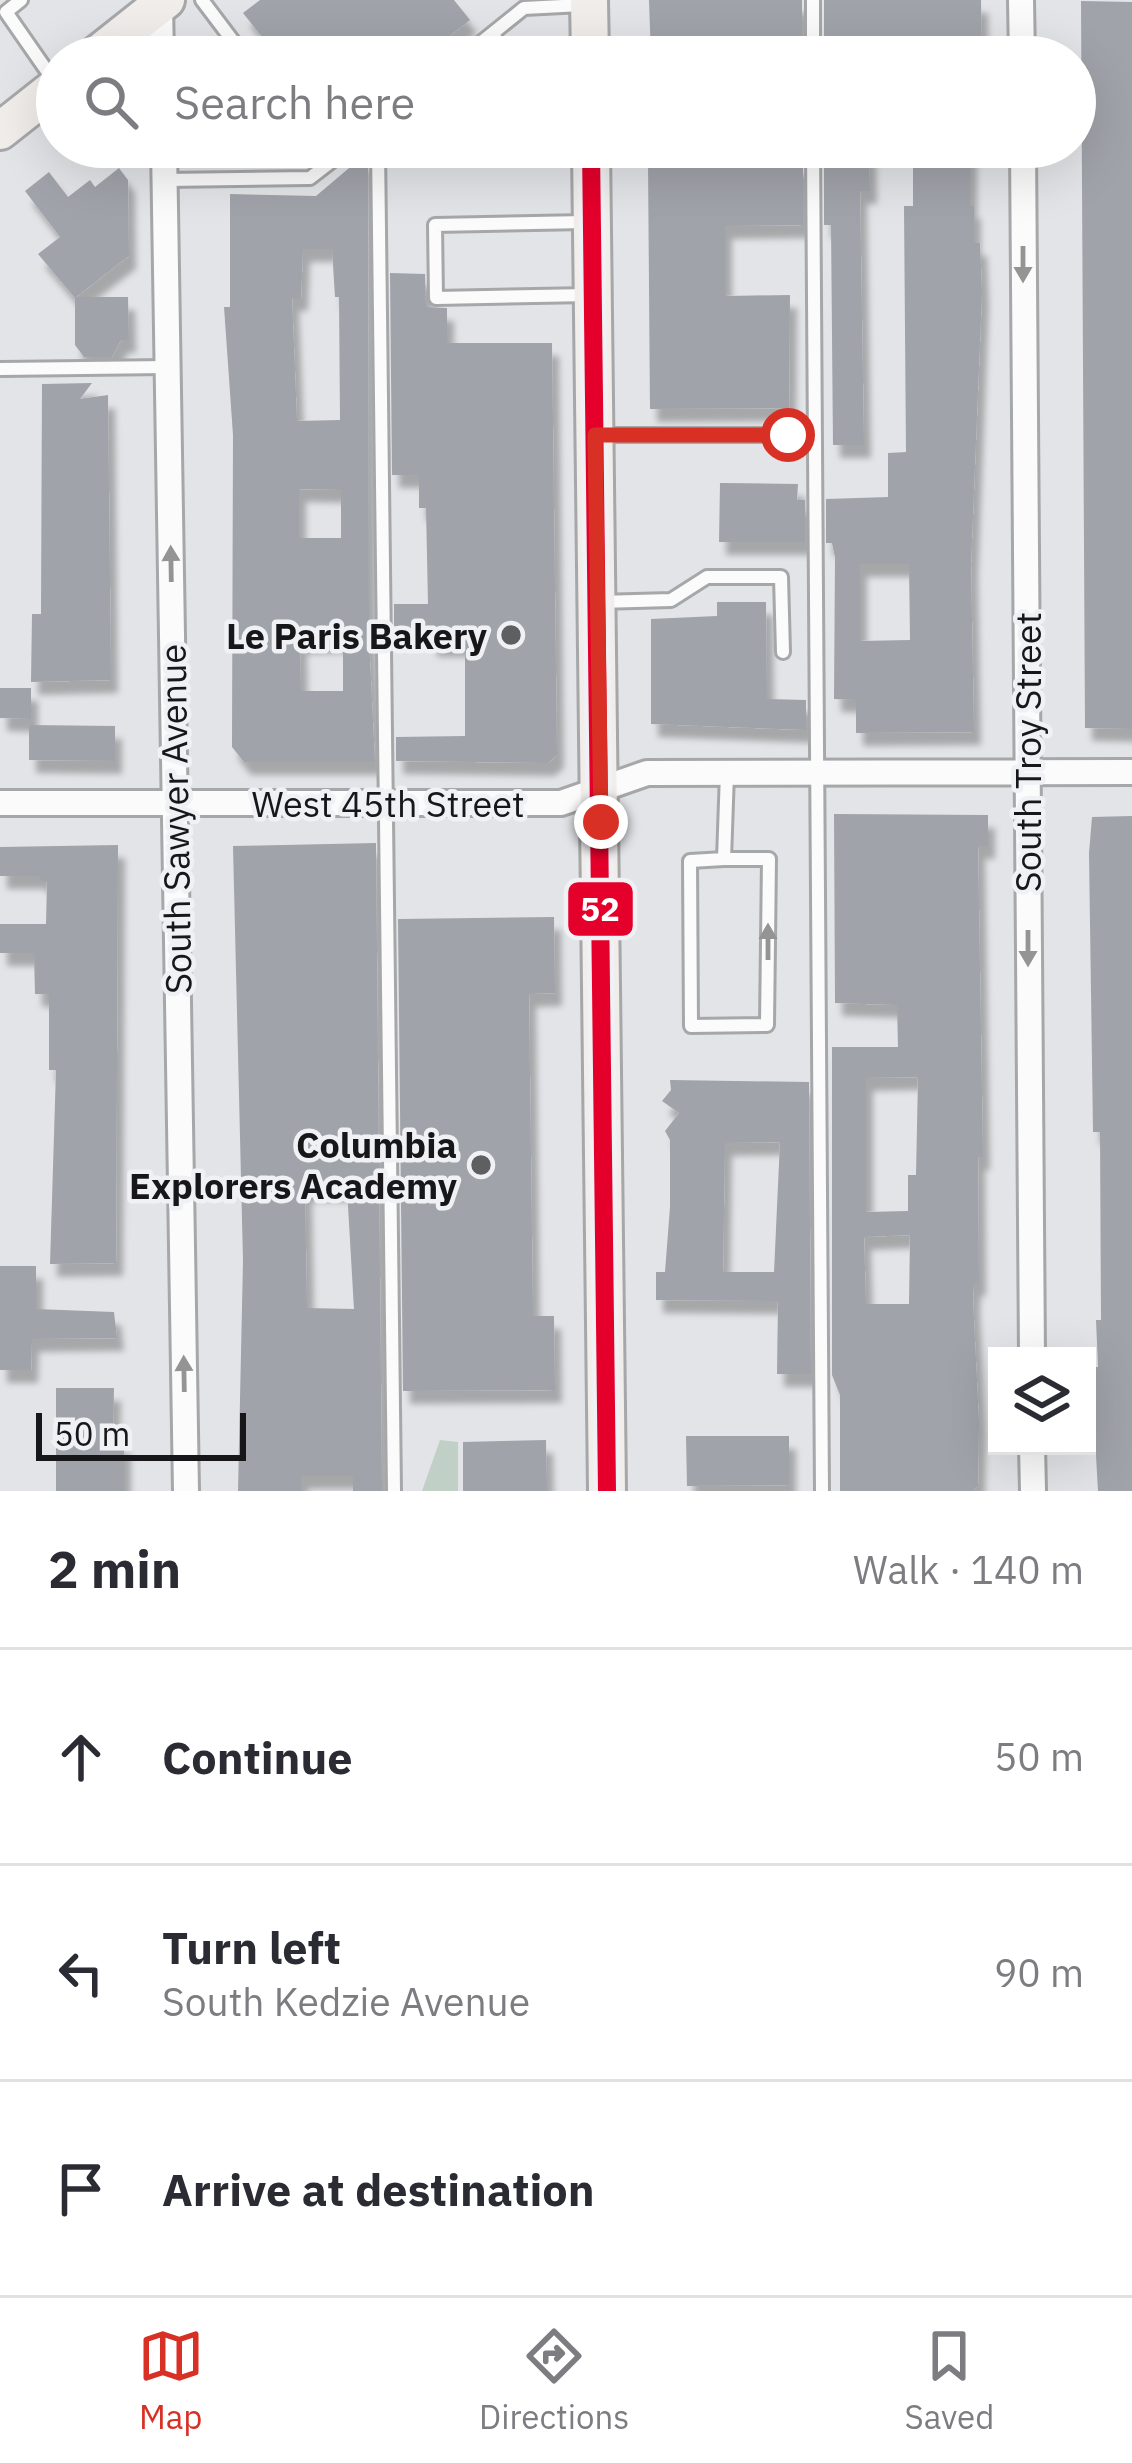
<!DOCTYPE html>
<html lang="en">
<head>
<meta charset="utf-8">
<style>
	:root { --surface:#fff; --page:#f7f7f7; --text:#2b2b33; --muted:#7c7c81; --line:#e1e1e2; --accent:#d93025 }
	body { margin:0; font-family:"IBM Plex Sans",sans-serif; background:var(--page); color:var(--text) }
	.controls { position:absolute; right:36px; bottom:36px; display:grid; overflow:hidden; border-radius:0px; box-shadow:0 12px 48px #0002 }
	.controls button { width:108px; height:108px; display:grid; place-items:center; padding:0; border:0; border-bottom:3px solid var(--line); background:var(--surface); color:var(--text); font:60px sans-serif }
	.scale { position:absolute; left:36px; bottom:30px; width:210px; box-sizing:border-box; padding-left:12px; border:6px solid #171719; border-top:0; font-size:33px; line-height:42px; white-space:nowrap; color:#171719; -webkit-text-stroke:9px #eff1f5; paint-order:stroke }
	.stop { position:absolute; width:36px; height:36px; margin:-27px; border:9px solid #d93025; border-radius:50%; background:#fff }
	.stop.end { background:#d93025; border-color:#fff; box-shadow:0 3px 12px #0008 }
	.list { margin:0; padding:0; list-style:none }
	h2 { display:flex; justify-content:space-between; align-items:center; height:156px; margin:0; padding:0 48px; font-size:51px }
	h2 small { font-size:39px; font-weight:400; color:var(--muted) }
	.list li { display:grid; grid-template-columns:78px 1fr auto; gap:36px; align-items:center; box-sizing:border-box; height:216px; padding:0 48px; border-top:3px solid var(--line) }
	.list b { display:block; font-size:45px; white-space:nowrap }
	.list p { margin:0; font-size:39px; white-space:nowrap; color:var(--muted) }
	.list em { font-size:39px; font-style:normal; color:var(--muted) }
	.icon { flex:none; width:66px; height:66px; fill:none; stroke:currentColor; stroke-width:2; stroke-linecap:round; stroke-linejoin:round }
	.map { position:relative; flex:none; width:1132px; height:1491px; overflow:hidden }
	.search { position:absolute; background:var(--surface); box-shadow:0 12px 48px #0002; left:36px; right:36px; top:36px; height:132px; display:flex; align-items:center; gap:30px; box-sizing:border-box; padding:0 42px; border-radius:66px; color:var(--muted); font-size:45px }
	.sheet { height:804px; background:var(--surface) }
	nav { display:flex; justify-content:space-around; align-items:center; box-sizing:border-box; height:168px; border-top:3px solid var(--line); background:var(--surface); font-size:33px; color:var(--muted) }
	nav a { display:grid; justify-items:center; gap:6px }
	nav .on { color:var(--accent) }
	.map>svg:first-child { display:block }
	.green { fill:#c0d0c7 }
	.building { fill:#a1a3aa; fill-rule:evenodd; filter:url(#shadow) }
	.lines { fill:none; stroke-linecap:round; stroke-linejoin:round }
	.service-casing { stroke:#a6a7a9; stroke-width:18 }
	.minor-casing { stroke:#a6a7a9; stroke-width:30 }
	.secondary-casing { stroke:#a6a7a9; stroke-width:42 }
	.service { stroke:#fbfbfb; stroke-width:12 }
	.minor { stroke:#fbfbfb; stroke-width:24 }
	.secondary { stroke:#f1edeb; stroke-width:36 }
	.bus-1-casing { stroke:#eff1f5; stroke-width:27 }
	.bus-1 { stroke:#e4002b; stroke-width:18 }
	.oneway { fill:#949495 }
	.route { stroke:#d93025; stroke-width:15 }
	.poi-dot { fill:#5e5f61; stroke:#eff1f5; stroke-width:4.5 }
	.labels { text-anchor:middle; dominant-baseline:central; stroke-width:9; stroke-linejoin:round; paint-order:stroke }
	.poi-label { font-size:36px; font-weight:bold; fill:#171719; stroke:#eff1f5; text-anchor:end }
	.street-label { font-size:36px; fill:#171719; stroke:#eff1f5 }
	.line-badge { stroke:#eff1f5; stroke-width:4.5 }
	.badge-label { font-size:33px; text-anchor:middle; font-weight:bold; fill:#fff }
</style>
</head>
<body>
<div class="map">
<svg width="1132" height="1491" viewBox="0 0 1132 1491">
	<defs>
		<filter id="shadow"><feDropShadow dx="7" dy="13" stdDeviation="3" flood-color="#0004"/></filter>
	</defs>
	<rect width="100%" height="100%" fill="#e3e4e7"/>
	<!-- green -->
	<path class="green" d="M440,1440l18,2v49h-36z"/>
	<!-- building -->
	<path class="building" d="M260,0h194l16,20 -47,37h-145l-35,-44z
		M649,0h153v57h-151z
		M824,0h157l1,57h-23l1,-7 -136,5z
		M1081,1l51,1v727l-47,-1z
		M830,147h39l1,44h-10l4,254h-31l-2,-220h-7v-64h6z
		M913,147h57v59h4v37h6l2,50 -11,271 3,168 -118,1v-33l-22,-1 1,-142 -3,-14h-6v-44l62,-2v-44l18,-1 -2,-246h9zM860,564h49l1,76 -50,1z
		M368,152l1,488 6,122h-131l-12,-15 1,-312 -9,-128h6v-113l86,2zM303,249h29l3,48h4l1,123 -43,1 -5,-123h9zM299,489l42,1v48h-42zM343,640v51h-42l-1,-50z
		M803,162v63l-78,1v70l65,-1 -1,113 -139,1 -2,-246z
		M119,168l9,12 1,76 -53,41h52l1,43h-8l-9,17h-28l-9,-12v-47l-37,-44 22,-17 -35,-46 24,-19 19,25 22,-17 5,7z
		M390,273l35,1 1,33 21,1v35h105l5,412 -9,8 -152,-2v-24l69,-1v-92h-35l1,-17 -37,-1v-22h34l-2,-96h-7v-33h-27z
		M92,383l-12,16 28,-4 3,285 -80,2 1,-68h9l1,-230z
		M720,483l78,1 -1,16h8v42h-86z
		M717,602h49l1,97 39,1v30l-155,-6v-105l66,-3z
		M0,688h31v31l-31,-1z
		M29,725l86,1v35l-86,-1z
		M834,814l154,1v31h-10l5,311h-5l1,126h-5l-1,16 6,124 -1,63 -5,5h-133v-96l-8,-20v-328h66l-1,-42 -62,-2zM918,1077l-2,98h-8v36l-42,1v-134zM910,1235l-1,69h-43l-2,-67z
		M1132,816v675h-34l-7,-124h7l-2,-47h5l-1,-188h-7l-4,-279 3,-36z
		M376,843l6,648h-29v-15h-52v15h-63l5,-230 -10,-415zM305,1189h42l7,120 -47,-1z
		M118,845l-2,418 -66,1 6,-194h-7v-76h-14l-1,-41h-34v-29h46l1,-43h-7v-5h-40v-29z
		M554,917l1,76 -26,1 4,322h21l1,74 -152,1 -5,-472z
		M670,1080l139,2 2,292h-34l1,-73 -122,-1v-28h9l5,-65v-67l-5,-9 14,-18 -17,-12 9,-11zM780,1142l-6,130h-51l2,-129z
		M0,1266h36v43l78,3 3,26 -85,1 -1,31h-31z
		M56,1388h58l-1,53h11v50h-68z
		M686,1436h103v49l-102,1z
		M546,1440l1,51h-84v-49z"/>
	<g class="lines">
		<!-- service casing -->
		<g class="service-casing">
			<path id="service" d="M21,0l-15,12 50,72
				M202,0l43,57
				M813,0v57
				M494,33l6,24
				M463,57l61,-49 58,-3
				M378,147l16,1344
				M813,147l9,1344
				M165,180l145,-2 40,-31
				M585,222l-150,3 1,73 153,-3
				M0,369l167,-2
				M596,435h191
				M599,602l72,-2 36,-23h74l2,75
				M724,859l-34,2 1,165 76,-1 2,-166h-45l3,-86"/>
		</g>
		<!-- minor casing -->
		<g class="minor-casing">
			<path id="minor" d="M1021,0l1,57
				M160,5l1,52
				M164,147l22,1344
				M1023,147l9,1209
				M0,803h561l86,-30 485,-1
				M1032,1446l1,45"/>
		</g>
		<!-- secondary casing -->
		<g class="secondary-casing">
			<path id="secondary" d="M589,0l1,57
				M94,57l72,-57
				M0,131l57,-45
				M591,147l16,1344"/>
		</g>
		<!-- service -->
		<use href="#service" class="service"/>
		<!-- minor -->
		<use href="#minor" class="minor"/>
		<!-- secondary -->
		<use href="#secondary" class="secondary"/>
		<!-- bus-1 casing -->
		<g class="bus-1-casing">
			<path id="bus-1" d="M591,147l16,1344"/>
		</g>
		<!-- bus-1 -->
		<use href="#bus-1" class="bus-1"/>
	</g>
	<!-- one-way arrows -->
	<defs><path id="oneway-solid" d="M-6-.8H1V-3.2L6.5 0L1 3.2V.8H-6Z" transform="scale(3)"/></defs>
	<g class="oneway">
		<use href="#oneway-solid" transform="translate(1023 264) rotate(90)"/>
		<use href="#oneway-solid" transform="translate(171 564) rotate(-91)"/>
		<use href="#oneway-solid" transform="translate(768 942) rotate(-90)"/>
		<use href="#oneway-solid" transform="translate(1028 948) rotate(90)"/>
		<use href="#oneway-solid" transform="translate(184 1374) rotate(-91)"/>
	</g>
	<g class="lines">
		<!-- route -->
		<path class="route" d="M601,822l-6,-387h193"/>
	</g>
	<!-- markers -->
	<g class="poi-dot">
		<circle cx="511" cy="635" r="12"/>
		<circle cx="481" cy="1165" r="12"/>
	</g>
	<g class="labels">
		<!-- poi labels -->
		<g class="poi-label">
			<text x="487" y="635">Le Paris Bakery</text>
			<text x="457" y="1144">Columbia<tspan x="457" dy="41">Explorers Academy</tspan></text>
		</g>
		<!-- street labels -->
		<g class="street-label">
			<text transform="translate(1027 752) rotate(-90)">South Troy Street</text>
			<text x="388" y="803">West 45th Street</text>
			<text transform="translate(175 819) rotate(-91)">South Sawyer Avenue</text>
		</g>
	</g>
	<rect class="line-badge" x="566" y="880" width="69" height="58" rx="12" fill="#e4002b"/>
	<g class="badge-label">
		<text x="600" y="921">52</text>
	</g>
</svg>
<div class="controls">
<button><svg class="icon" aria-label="layers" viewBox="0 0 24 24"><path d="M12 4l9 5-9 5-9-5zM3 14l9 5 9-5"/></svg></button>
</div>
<div class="scale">50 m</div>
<div class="stop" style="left:788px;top:435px"></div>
<div class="stop end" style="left:601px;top:822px"></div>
<div class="search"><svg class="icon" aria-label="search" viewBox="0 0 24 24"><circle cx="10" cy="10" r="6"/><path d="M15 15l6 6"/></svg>Search here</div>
</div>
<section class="sheet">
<h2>2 min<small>Walk · 140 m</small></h2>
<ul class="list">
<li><svg class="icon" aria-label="ahead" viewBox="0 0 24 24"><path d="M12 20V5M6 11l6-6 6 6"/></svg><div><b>Continue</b></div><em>50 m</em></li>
<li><svg class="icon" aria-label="left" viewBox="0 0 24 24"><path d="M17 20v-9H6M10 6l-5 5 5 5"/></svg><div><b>Turn left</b><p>South Kedzie Avenue</p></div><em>90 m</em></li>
<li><svg class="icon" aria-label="arrive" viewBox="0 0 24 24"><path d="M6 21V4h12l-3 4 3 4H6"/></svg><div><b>Arrive at destination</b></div></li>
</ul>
</section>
<nav>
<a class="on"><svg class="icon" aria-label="map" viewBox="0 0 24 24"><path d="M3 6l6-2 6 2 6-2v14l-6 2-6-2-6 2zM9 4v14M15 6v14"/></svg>Map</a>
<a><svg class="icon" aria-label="directions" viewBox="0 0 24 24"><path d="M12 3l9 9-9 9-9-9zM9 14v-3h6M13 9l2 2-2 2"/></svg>Directions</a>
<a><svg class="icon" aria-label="saved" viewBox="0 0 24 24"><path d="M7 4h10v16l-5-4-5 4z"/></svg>Saved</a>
</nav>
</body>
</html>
